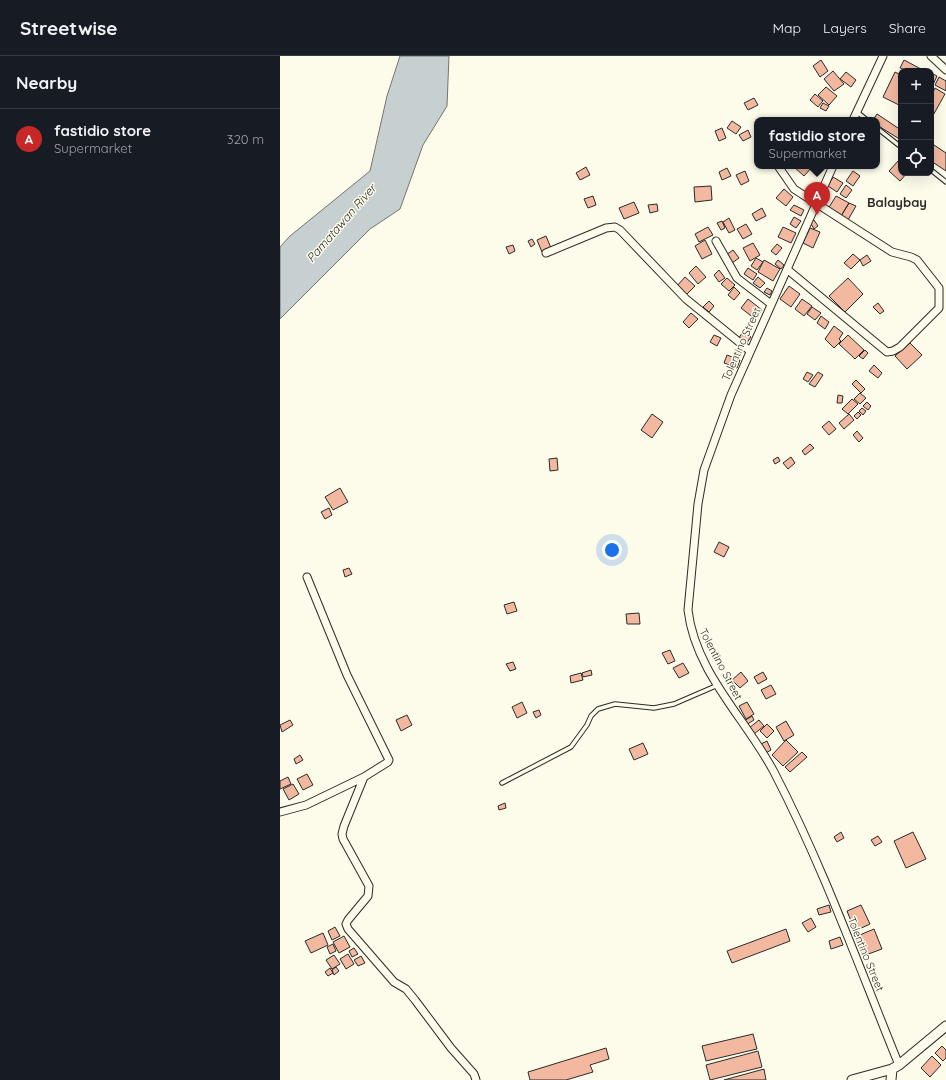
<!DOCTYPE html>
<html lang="en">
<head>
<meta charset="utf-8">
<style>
	:root { --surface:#171b24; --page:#20242c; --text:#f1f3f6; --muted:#9ea1a6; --line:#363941; --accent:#c62828 }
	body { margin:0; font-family:Quicksand,sans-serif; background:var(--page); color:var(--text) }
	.controls { position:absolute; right:12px; top:12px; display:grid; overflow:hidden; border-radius:8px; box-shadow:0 4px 16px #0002 }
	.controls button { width:36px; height:36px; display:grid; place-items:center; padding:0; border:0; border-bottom:1px solid var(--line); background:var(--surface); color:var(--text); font:20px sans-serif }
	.you { position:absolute; left:332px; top:494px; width:14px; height:14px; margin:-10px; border:3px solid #fff; border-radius:50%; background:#1a73e8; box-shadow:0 0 0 6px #1a73e833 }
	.badge { display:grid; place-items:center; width:26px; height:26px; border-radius:50%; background:var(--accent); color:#fff; font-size:13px; font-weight:700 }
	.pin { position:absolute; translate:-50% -33px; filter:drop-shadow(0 1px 2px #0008) }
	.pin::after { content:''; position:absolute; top:21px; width:14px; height:12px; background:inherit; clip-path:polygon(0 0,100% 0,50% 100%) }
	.popup { position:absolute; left:474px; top:61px; width:126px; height:52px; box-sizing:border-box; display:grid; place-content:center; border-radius:8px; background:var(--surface); filter:drop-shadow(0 1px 3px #0005); font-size:13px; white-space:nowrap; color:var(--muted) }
	.popup b { font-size:15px; color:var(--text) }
	.popup::after { content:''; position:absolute; left:50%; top:100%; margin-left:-8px; border:8px solid transparent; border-top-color:var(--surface) }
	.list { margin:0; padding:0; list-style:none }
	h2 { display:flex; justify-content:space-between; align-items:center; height:52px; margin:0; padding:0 16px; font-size:17px }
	h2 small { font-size:13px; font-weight:400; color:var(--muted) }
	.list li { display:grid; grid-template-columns:26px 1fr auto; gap:12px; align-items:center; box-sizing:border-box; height:60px; padding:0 16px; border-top:1px solid var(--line) }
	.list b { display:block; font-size:15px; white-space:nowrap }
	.list p { margin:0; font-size:13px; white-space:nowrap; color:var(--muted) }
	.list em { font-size:13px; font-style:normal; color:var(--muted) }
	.icon { flex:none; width:22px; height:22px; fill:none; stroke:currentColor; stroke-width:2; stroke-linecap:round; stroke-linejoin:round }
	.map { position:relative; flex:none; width:666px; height:1024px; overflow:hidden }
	header { display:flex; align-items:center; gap:24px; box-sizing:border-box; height:56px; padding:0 20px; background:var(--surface); border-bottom:1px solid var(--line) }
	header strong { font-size:19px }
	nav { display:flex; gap:22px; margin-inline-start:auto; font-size:14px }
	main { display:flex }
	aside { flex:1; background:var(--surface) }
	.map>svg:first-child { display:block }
	.water { fill:#c7d0d0; stroke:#74746e }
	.building { fill:#f2b8a0; stroke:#2b2b2b }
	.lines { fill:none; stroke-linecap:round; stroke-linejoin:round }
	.service-casing { stroke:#2b2b2b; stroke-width:5.5 }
	.minor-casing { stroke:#2b2b2b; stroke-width:9 }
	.tertiary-casing { stroke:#2b2b2b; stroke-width:11 }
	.service { stroke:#fdfbea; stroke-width:3.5 }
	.minor { stroke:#fdfbea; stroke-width:7 }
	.tertiary { stroke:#fdfbea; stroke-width:9 }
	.labels { text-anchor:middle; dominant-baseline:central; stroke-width:3; stroke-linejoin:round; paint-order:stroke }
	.street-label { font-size:11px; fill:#2b2b2b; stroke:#fdfbea }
	.water-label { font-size:12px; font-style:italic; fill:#2b2b2b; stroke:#fdfbea }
	.quarter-label { font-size:13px; font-weight:bold; fill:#2b2b2b; stroke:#fdfbea }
</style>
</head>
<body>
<header>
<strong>Streetwise</strong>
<nav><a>Map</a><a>Layers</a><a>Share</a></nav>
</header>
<main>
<aside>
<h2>Nearby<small></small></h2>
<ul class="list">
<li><span class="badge">A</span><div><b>fastidio store</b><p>Supermarket</p></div><em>320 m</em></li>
</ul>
</aside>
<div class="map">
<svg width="666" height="1024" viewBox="0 0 666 1024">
	<rect width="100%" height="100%" fill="#fdfbea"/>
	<!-- water -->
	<path class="water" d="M120,0h49l-2,50 -24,39 -23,64 -30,20 -90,90v-72l10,-11 80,-65 17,-75z"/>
	<!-- building -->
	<path class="building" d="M541,4l7,11 -8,6 -7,-11z
		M624,4l17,9 -1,2h-13l-7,-3z
		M553,15l11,13 -10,7 -10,-12z
		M566,16l10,8 -5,7 -11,-8z
		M615,16l6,3v31l-18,-9z
		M651,17l6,3 -5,11 -1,-1z
		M659,21l7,4v10l-11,-6z
		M546,31l11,9 -8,9 -11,-10z
		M655,32l10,6 -14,25v-23z
		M535,38l8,7 -5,6 -8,-7z
		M474,42l4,7 -10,5 -4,-7z
		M543,47l6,3 -3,5 -6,-3z
		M597,58l24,16v10l-24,-15v-5h-4z
		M452,65l9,6 -5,7 -9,-6z
		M442,72l4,10 -7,3 -4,-10z
		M468,74l3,7 -8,4 -4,-6z
		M651,87l15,10v18l-15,-10z
		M619,104l2,1v12h6l-7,8 -11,-10z
		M513,110h20l-9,10z
		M306,111l4,8 -10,5 -4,-7z
		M447,112l4,8 -9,4 -3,-8z
		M465,115l4,10 -8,4 -5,-10z
		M573,115l7,5 -7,10 -7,-5z
		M553,121l10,6 -6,9 -9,-6z
		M566,129l6,5 -6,8 -6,-4z
		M431,130l1,14 -17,2 -1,-15z
		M504,133l9,8 -7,9 -10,-8z
		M313,140l3,9 -8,3 -4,-9z
		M556,140l13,7 -8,13 -13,-7z
		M354,146l5,11 -15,6 -5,-11z
		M569,147l7,3 -8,14 -7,-4z
		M377,148l1,7 -8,2 -2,-8z
		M514,149l10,5 -3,6 -11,-6z
		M482,152l4,8 -10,5 -4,-7z
		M514,161l7,4 -5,7 -6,-4z
		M449,162l6,12 -6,3 -6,-11z
		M534,164l4,6 -4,3 -4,-7z
		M442,165l3,7 -4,2 -4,-7z
		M466,168l6,10 -9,5 -6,-10z
		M428,171l5,8 -14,7 -4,-8z
		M503,171l13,6 -5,10 -13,-6z
		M530,172l10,4 -7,16 -10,-5z
		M266,180l5,12 -9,4 -5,-12z
		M252,183l3,5 -4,3 -3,-6z
		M425,184l7,14 -10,5 -7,-13z
		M473,187l7,12 -10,6 -7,-13z
		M497,188l5,4 -6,7 -5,-4z
		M233,189l2,6 -6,3 -3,-7z
		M453,194l6,8 -7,5 -6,-8z
		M573,198l7,6 -9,9 -7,-6z
		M587,199l4,6 -8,5 -3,-6z
		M476,202l7,4 -6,8 -6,-4z
		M484,204l16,9 -7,12 -15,-9z
		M498,204l6,5 -3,4 -6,-5z
		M416,210l10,11 -8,7 -9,-11z
		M468,212l9,6 -4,6 -9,-6z
		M439,214l6,8 -6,4 -5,-7z
		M405,221l10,9 -10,10 -9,-9z
		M478,221l7,6 -5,5 -7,-5z
		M447,222l8,7 -6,6 -8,-7z
		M568,222l15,16 -18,18 -16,-16z
		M509,230l11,8 -9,13 -11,-8z
		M454,231l6,6 -6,7 -6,-5z
		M487,232l5,3 -2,4 -6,-3z
		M468,243l14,11 -7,9 -14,-11z
		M522,243l10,7 -8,10 -9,-7z
		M429,245l5,5 -5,6 -6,-5z
		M598,247l6,8 -4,3 -7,-7z
		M532,251l9,6 -6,7 -8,-6z
		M411,257l7,6 -9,9 -6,-6z
		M541,260l8,6 -4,7 -8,-6z
		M554,270l9,7 -4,6 2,2 -7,7 -9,-9z
		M463,276l8,5 -5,7 -8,-5z
		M434,279l7,3 -4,8 -7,-4z
		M568,279l16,15 -9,9 -16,-15z
		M630,287l12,12 -15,14 -12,-13z
		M585,294l3,3 -5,6 -4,-3z
		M447,299l13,5 -3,8 -13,-5z
		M594,309l8,8 -4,5 -9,-7z
		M527,316l6,3 -5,7 -5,-3z
		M538,316l5,3 -8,12 -6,-3z
		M576,324l9,9 -4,4 -9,-9z
		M580,337l6,5 -6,6 -6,-5z
		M558,339l5,1 -1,7h-5z
		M572,343l6,5 -10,10 -6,-5z
		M587,346l4,4 -3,4 -5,-4z
		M582,352l4,3 -3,4 -4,-4z
		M578,356l3,3 -4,4 -3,-3z
		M372,358l11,8 -11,16 -11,-8z
		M569,358l5,6 -10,9 -5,-6z
		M549,365l7,8 -7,6 -7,-8z
		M577,375l6,7 -4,4 -6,-7z
		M530,388l4,4 -9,7 -3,-4z
		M498,401l2,4 -5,3 -2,-4z
		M511,401l4,6 -7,6 -5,-6z
		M277,402l1,12 -8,1 -1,-12z
		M60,432l8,14 -15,8 -8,-13z
		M49,452l3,7 -7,4 -4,-7z
		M439,486l10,5 -5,10 -10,-5z
		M69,512l3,6 -7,3 -2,-7z
		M234,546l3,9 -10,3 -3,-9z
		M359,557l1,11h-13l-1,-10z
		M390,594l5,11 -7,3 -6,-11z
		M233,606l3,7 -6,2 -4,-7z
		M403,607l6,10 -10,5 -6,-10z
		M311,614l1,5 -9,2 -1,-4z
		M461,616l7,9 -8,7 -8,-8z
		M483,616l4,7 -9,5 -4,-7z
		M301,617l2,7 -12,3 -1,-7z
		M491,629l5,9 -10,5 -5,-9z
		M242,646l5,11 -10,5 -5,-11z
		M467,646l7,12 -8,5 -7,-13z
		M259,654l2,5 -5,3 -3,-6z
		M127,659l5,10 -11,6 -5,-11z
		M472,660l2,4 -8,5 -2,-4z
		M10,664l3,5 -11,7 -2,-7z
		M479,664l5,6 -10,8 -5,-6z
		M506,665l8,14 -10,6 -8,-14z
		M487,668l7,7 -7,7 -7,-7z
		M506,684l12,12 -15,14 -11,-11z
		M487,685l4,9 -7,4 -5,-9z
		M363,687l5,11 -14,6 -5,-11z
		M522,696l5,5 -17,15 -5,-5z
		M20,699l3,5 -7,4 -2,-5z
		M27,718l6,11 -10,5 -6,-11z
		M8,721l3,7 -11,5v-8z
		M13,728l6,10 -10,6 -6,-11z
		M225,747l1,5 -7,2 -1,-4z
		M561,776l3,6 -7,4 -3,-5z
		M633,776l13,27 -20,9 -12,-27z
		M598,780l4,6 -7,4 -4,-6z
		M549,849l2,7 -12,3 -2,-6z
		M581,849l9,19 -15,7 -8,-20z
		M531,862l5,9 -8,5 -6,-9z
		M55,871l5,9 -8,4 -4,-9z
		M506,873l4,12 -58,22 -5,-12z
		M594,873l8,20 -19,7 -8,-19z
		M43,877l5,12 -17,8 -6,-12z
		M64,880l6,11 -11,6 -6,-11z
		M560,881l3,8 -12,4 -2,-8z
		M53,888l3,7 -6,3 -3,-7z
		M74,892l4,6 -6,3 -3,-6z
		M68,898l6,10 -8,5 -6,-10z
		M54,899l6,9 -8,5 -6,-9z
		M81,900l4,7 -7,3 -4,-6z
		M56,911l3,4 -5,4 -2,-5z
		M50,912l3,5 -5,3 -3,-4z
		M473,978l4,15 -51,12 -4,-15z
		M662,990l4,4v8l-3,3 -8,-8z
		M326,992l3,11 -19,6 3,7 -27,8h-36l-2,-8z
		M478,995l4,16 -52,13 -4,-15z
		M652,1000l9,9 -11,12 -9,-9z
		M484,1013l2,11h-42z"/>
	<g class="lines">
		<!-- service casing -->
		<g class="service-casing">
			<path id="service" d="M577,56l10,8
				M597,72l24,19
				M651,114l15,12
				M222,727l69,-36 16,-22 4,-9 7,-7 17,-5 39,4 20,-4 44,-19"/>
		</g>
		<!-- minor casing -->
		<g class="minor-casing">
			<path id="minor" d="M651,0l15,14
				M573,64l30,-64
				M498,110l16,23 98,63 19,5 6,3 22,28v20l-39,39 -7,4 -6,1 -99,-82
				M553,110l-102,229 -27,75 -6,34 -10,106c7,62 58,109 86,162 49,94 85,195 125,293
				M436,185l21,37 34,26
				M266,197l60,-25 9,-1 5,3 66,69 64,52
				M27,521l40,98 42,85 -1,2 -24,15 -20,49 -2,8 1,5 26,47 -1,10 -20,24 -2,4 2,5 46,53 12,7 9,11 36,48 23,26 2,6
				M0,756l26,-7 58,-28"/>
		</g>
		<!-- tertiary casing -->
		<g class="tertiary-casing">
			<path id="tertiary" d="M572,1024l40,-11 7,-4 47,-39
				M611,1024l1,-11"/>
		</g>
		<!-- service -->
		<use href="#service" class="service"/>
		<!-- minor -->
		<use href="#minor" class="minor"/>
		<!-- tertiary -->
		<use href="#tertiary" class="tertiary"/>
	</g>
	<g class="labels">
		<!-- street labels -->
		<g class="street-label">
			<text transform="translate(461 288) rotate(-66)">Tolentino Street</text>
			<text transform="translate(441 608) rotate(62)">Tolentino Street</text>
			<text transform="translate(586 898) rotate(68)">Tolentino Street</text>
		</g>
		<!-- water labels -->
		<g class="water-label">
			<text transform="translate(61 167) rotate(-49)">Pamatawan River</text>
		</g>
		<!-- quarter labels -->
		<g class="quarter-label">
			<text x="617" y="146">Balaybay</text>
		</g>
	</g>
</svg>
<div class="controls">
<button>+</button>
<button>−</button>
<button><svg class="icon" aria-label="locate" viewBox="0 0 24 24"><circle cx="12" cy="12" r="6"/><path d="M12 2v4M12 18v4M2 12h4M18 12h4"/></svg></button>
</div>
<div class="you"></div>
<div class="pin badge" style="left:537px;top:159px">A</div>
<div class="popup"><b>fastidio store</b>Supermarket</div>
</div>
</main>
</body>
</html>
